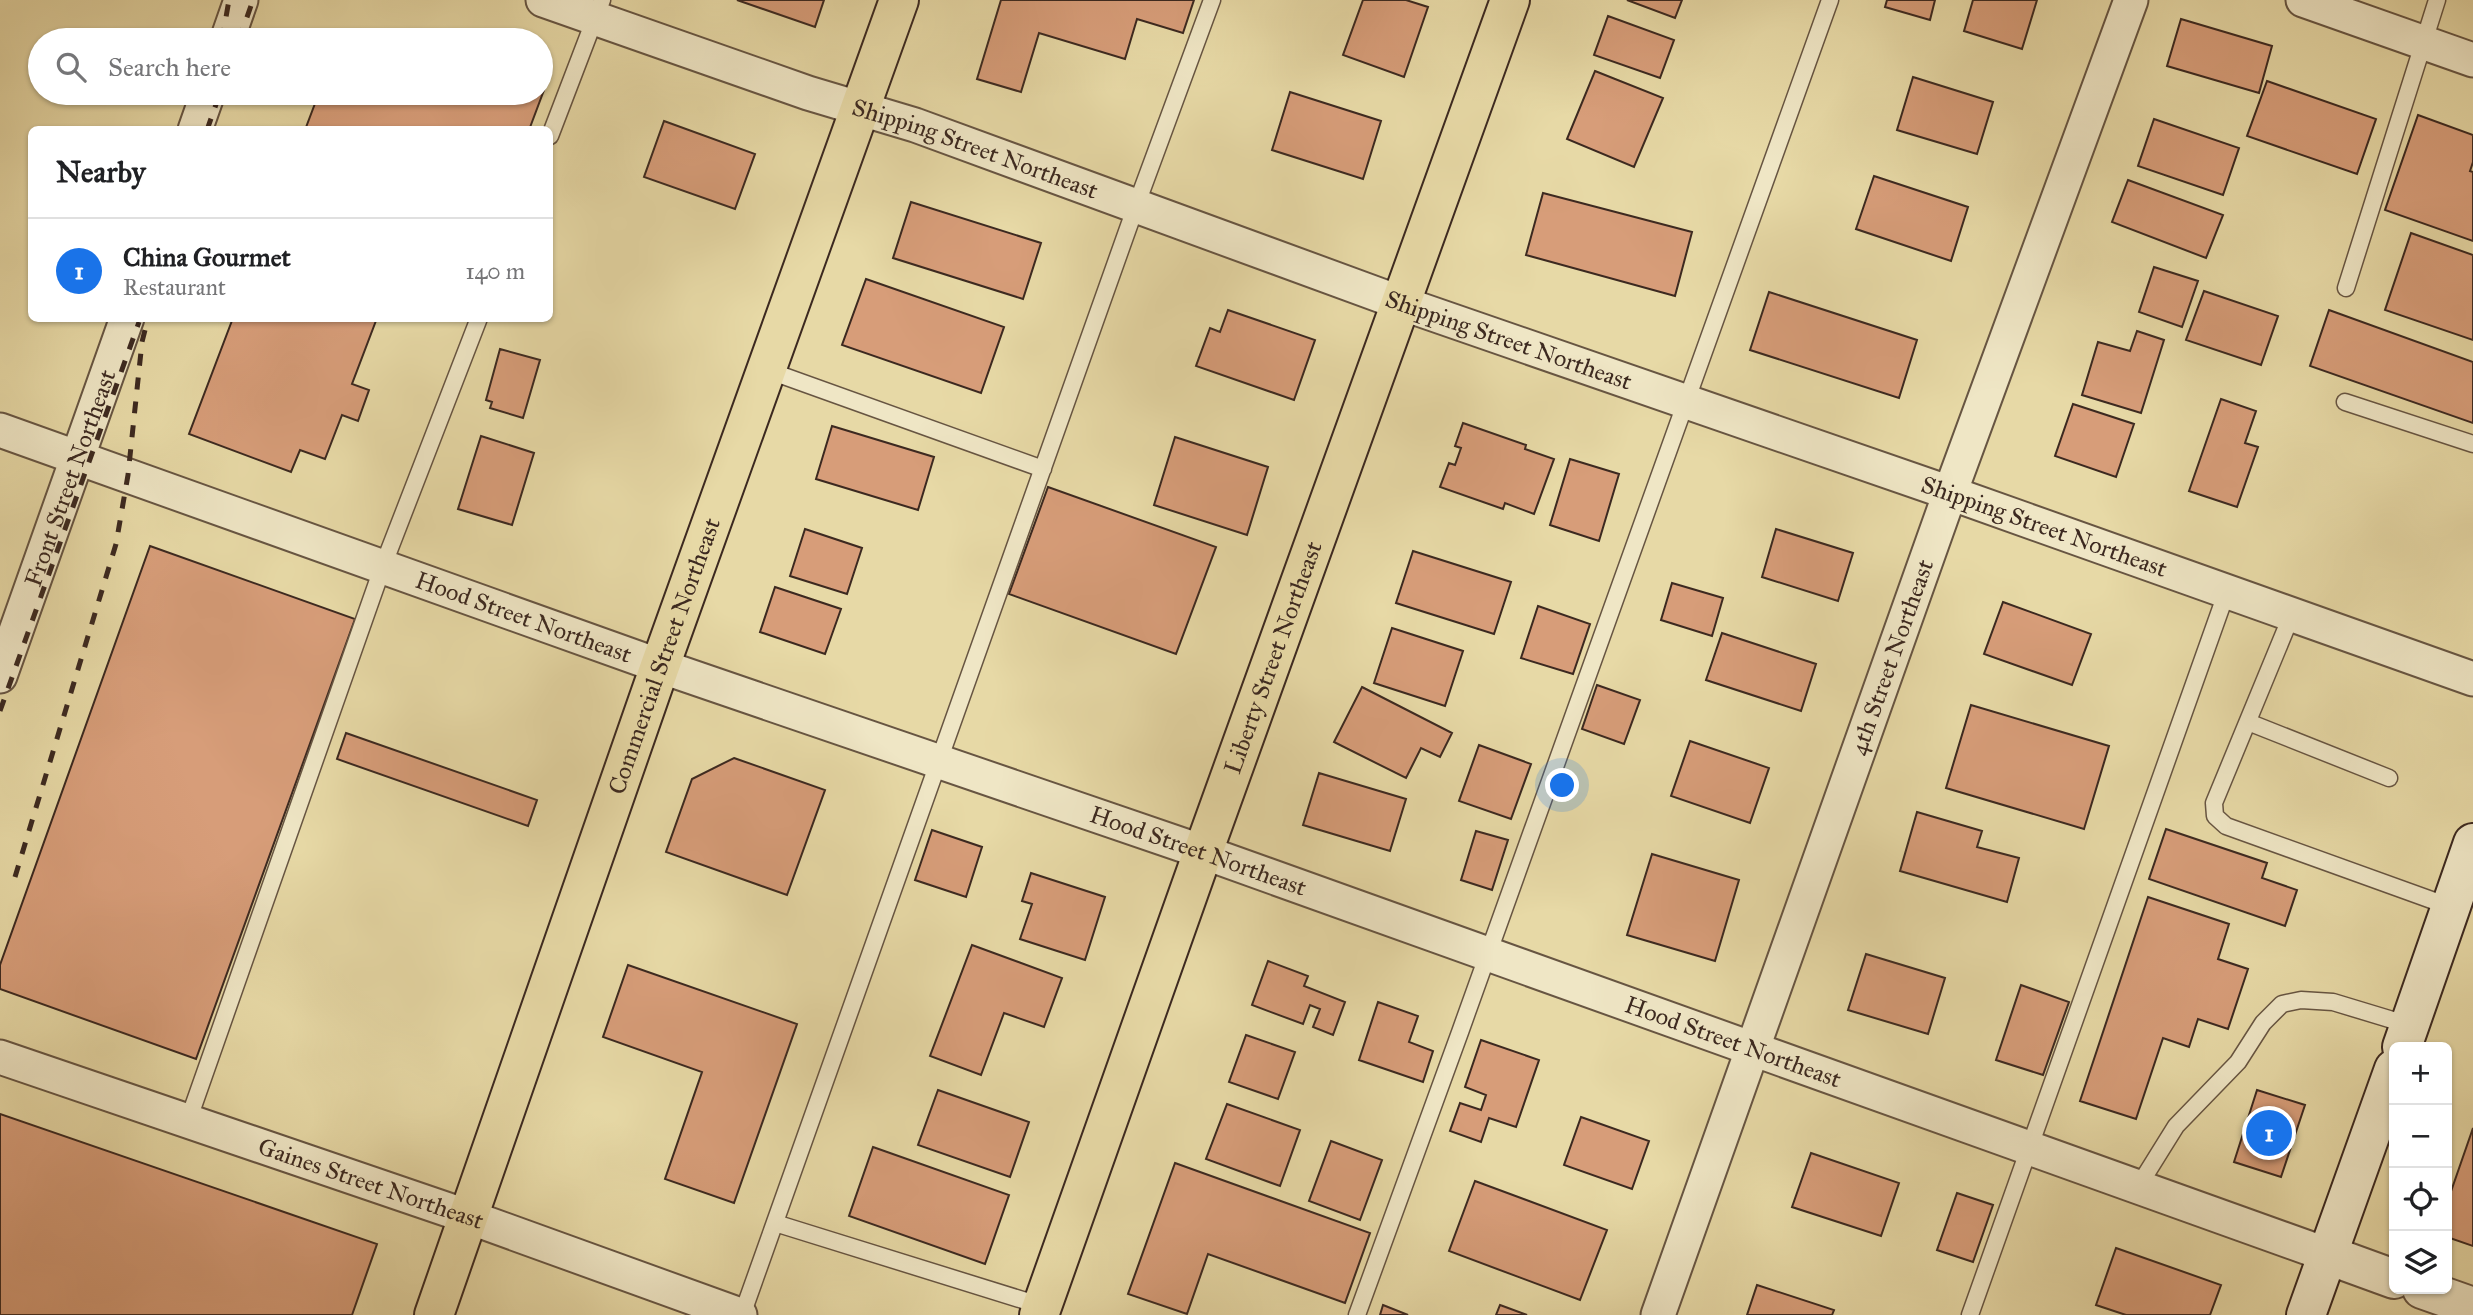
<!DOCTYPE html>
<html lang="en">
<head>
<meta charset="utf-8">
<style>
	:root { --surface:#fff; --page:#f2f2f2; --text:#202124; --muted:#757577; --line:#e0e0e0; --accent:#1a73e8 }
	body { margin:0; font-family:"IM FELL Great Primer",serif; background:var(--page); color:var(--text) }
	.controls { position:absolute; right:21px; bottom:21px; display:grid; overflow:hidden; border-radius:10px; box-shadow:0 2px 5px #0004 }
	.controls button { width:63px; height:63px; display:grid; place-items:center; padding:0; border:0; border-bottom:2px solid var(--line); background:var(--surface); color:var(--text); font:35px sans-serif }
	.you { position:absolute; left:1563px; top:786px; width:24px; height:24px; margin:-18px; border:5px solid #fff; border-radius:50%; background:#1a73e8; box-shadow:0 0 0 10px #1a73e833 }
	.badge { display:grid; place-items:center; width:46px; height:46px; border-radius:50%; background:var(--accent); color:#fff; font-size:23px; font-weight:700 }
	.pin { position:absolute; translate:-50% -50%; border:4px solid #fff; box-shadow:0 2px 7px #0006 }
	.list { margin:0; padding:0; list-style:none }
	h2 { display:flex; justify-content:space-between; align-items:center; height:91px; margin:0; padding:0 28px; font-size:30px }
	h2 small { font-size:23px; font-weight:400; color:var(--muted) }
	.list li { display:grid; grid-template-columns:46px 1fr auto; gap:21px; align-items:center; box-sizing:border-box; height:105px; padding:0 28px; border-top:2px solid var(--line) }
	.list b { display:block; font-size:26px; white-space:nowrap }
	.list p { margin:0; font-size:23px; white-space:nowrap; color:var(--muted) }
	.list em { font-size:23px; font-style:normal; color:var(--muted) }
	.icon { flex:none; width:38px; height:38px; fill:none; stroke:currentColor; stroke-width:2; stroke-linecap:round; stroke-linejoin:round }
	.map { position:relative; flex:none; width:2473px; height:1315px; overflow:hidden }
	.search { position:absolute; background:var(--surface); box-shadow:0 2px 5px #0004; left:28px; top:28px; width:525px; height:77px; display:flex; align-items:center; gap:18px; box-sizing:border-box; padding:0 24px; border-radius:38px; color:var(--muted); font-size:26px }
	.panel { position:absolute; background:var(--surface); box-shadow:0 2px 5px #0004; left:28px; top:126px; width:525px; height:196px; border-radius:10px }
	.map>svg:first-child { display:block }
	.building { fill:#d79d79; stroke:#3c2920; stroke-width:2 }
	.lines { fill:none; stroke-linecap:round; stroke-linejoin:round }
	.service-casing { stroke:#675542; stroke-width:19 }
	.minor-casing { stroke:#675542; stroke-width:37 }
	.tertiary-casing { stroke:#675542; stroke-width:42 }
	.secondary-casing { stroke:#3c2920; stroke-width:42 }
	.trunk-casing { stroke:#3c2920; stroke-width:42 }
	.service { stroke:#efe6c5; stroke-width:16 }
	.minor { stroke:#efe6c5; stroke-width:33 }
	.tertiary { stroke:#efe6c5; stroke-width:38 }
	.secondary { stroke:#efe6c5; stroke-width:38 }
	.trunk { stroke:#e7d9a6; stroke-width:38 }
	.rail { stroke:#3c2920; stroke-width:5; stroke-dasharray:12 12; stroke-linecap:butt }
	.labels { text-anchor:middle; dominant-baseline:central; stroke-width:6; stroke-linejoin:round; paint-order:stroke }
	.street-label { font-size:24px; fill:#3c2920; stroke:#efe6c5 }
</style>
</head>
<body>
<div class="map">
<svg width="2473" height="1315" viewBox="0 0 2473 1315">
	<rect width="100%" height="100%" fill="#e7d9a6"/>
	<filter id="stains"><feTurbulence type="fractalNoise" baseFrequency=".00286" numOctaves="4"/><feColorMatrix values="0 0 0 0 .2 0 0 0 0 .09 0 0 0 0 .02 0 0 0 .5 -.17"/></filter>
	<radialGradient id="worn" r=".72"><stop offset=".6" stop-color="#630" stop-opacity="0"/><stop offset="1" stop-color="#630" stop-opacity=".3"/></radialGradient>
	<!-- building -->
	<path class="building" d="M737,0h87l-9,27z
		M1001,0h193l-11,33 -46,-14 -12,40 -86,-26 -18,59 -44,-13z
		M1363,0h43l22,7 -24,70 -61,-22z
		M1627,0h55l-7,18z
		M1887,0h48l-5,20 -45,-13z
		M1973,0h64l-15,49 -58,-18z
		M1608,16l66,24 -14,38 -66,-23z
		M2181,19l91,27 -13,47 -92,-27z
		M541,70l9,4 -21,56h-224l14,-37h222z
		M1595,71l68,27 -29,69 -67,-28z
		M1913,77l80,25 -16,52 -80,-24z
		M2267,81l109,38 -19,55 -110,-38z
		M1290,92l91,29 -18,58 -91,-29z
		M2418,115l55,20v27l-3,9 3,1v69l-88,-31z
		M2154,119l85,29 -16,47 -85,-29z
		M664,121l91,33 -20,55 -91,-32z
		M1874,176l94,31 -17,54 -95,-32z
		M2128,180l95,35 -17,43 -94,-36z
		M1543,193l149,39 -17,64 -149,-41z
		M911,202l130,41 -18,56 -130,-41z
		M2411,233l62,22v85l-88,-30z
		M2154,267l44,14 -16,46 -43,-15z
		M866,279l138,48 -23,66 -139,-48z
		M2204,291l74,25 -17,49 -75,-25z
		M1769,292l148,48 -18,58 -149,-48z
		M1228,310l87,30 -21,60 -98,-34 14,-38 10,4z
		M2329,310l144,52v61l-163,-57z
		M233,318h144l-25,66 17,6 -11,31 -16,-6 -17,44 -25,-9 -9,22 -102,-38z
		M2137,331l27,9 -23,73 -59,-18 16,-53 32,9z
		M500,349l40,11 -17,58 -33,-10 2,-6 -6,-2z
		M2221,399l35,12 -11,32 13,4 -21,60 -48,-16z
		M2073,404l61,20 -18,53 -61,-21z
		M1463,423l63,22 -1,4 29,10 -20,55 -29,-11 -2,6 -63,-22 9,-24 6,2 6,-17 -6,-2z
		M832,426l102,31 -16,53 -102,-31z
		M481,436l53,17 -22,72 -54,-16z
		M1175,437l93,30 -21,68 -93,-30z
		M1570,459l49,15 -20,67 -49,-16z
		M1048,487l168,60 -40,107 -167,-60z
		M805,529l57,19 -15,46 -57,-18z
		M1776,529l77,24 -15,48 -76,-24z
		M150,546l205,73 -159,440 -196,-70v-24z
		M1413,551l98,31 -17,52 -98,-31z
		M1672,583l51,15 -11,38 -51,-16z
		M775,587l66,22 -16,45 -65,-22z
		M2003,602l88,32 -19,51 -88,-31z
		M1538,606l52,18 -17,50 -52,-16z
		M1392,628l71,23 -18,55 -71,-23z
		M1722,633l94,31 -15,47 -95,-31z
		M1597,685l43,15 -16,44 -42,-15z
		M1362,687l90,46 -12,24 -19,-9 -15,30 -72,-36z
		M1971,705l138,41 -25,83 -138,-41z
		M346,733l191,67 -9,26 -191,-67z
		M1690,741l79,27 -19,55 -79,-27z
		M1479,745l52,19 -20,55 -52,-18z
		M734,758l91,32 -38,105 -121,-43 26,-73z
		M1319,773l87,26 -16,52 -87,-26z
		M1917,812l65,19 -5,16 42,11 -12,44 -107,-31z
		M2166,829l101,34 -5,15 35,12 -12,36 -136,-47z
		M932,830l50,17 -16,50 -51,-17z
		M1476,831l32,9 -16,50 -31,-10z
		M1652,854l87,26 -24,81 -88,-26z
		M1031,873l74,24 -20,63 -65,-21 12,-35 -10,-3z
		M2148,897l81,27 -11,35 30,10 -20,60 -30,-10 -9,28 -26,-9 -27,81 -56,-18z
		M972,945l90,33 -18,49 -40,-14 -23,62 -51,-19z
		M1866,954l79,24 -17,56 -80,-24z
		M1268,961l40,15 -4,10 41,16 -12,33 -20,-8 7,-18 -10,-4 -7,19 -51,-19z
		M628,965l169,59 -63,179 -69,-24 37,-107 -99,-35z
		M2021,985l48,17 -26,73 -47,-15z
		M1378,1002l40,14 -9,26 24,9 -10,31 -64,-22z
		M1246,1035l49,17 -17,47 -49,-17z
		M1481,1040l58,20 -23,67 -27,-9 -8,24 -31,-11 10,-28 21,7 5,-15 -21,-8z
		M938,1090l91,32 -19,55 -92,-32z
		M2257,1090l48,15 -24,72 -47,-15z
		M1227,1104l73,26 -20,56 -74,-27z
		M0,1114l377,130 -25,71h-352z
		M1581,1117l68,24 -17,48 -68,-24z
		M2473,1128v118l-26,-9v-34z
		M1331,1141l51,19 -22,60 -51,-19z
		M873,1147l136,48 -24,69 -136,-48z
		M1811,1153l88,30 -18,53 -89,-29z
		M1175,1163l195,70 -25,70 -137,-49 -21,60 -59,-20z
		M1475,1181l132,49 -27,70 -131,-49z
		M1957,1193l36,12 -20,57 -36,-12z
		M2116,1248l105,37 -11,30h-84l-30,-10z
		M1757,1285l77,25 -2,5h-85z
		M1383,1305l25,10h-28z
		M1500,1305l27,10h-31z"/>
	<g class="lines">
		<!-- service casing -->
		<g class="service-casing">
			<path id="service" d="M550,136l52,-136
				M2346,288l91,-288
				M767,370l276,99
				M2345,402l128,42
				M2292,614l-78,189 1,13 11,10 225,81
				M2248,722l141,56
				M188,1121l195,-555 96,-248
				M2138,1187l38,-61 62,-64 25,-39 19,-19 19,-4 32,2 76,23
				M775,1223l267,83
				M742,1315l394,-1109 76,-206
				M1357,1315c161,-437 313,-877 473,-1315
				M1970,1315l257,-724"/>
		</g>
		<!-- minor casing -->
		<g class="minor-casing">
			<g id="minor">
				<path id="s1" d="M543,0l265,93 107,32 486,178 549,190 523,186"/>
				<path d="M2303,0l170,60"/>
				<path d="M227,40l14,-40"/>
				<path d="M195,130l13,-37"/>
				<path id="s2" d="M0,430l660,236 543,186 1125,403"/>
				<path id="s3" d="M0,676l127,-358"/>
				<path id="s4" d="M0,1057l469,160 271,98"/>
				<path id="s5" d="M1658,1315l292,-822 181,-493"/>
			</g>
		</g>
		<!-- tertiary casing -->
		<g class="tertiary-casing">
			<path id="tertiary" d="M2328,1255l66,24
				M2422,1289l51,18"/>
		</g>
		<!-- secondary casing -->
		<g class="secondary-casing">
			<path id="secondary" d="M2402,1047l71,-204
				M2306,1315l88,-246"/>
		</g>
		<!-- trunk casing -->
		<g class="trunk-casing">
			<g id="trunk">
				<path id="s6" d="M434,1315l226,-649 239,-666"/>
				<path id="s7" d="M1039,1315l164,-463 307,-852"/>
			</g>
		</g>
		<!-- service -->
		<use href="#service" class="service"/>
		<!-- minor -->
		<use href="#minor" class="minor"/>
		<!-- tertiary -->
		<use href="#tertiary" class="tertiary"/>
		<!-- secondary -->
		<use href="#secondary" class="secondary"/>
		<!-- trunk -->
		<use href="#trunk" class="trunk"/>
		<!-- rail -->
		<path class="rail" d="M222,40l7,-40
			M239,40l14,-40
			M207,130l13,-37
			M0,711l139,-389
			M15,877l101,-333 12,-69 14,-133 6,-24"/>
	</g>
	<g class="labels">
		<!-- street labels -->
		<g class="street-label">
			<text stroke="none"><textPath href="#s1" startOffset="457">Shipping Street Northeast</textPath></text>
			<text stroke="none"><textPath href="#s1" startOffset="1024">Shipping Street Northeast</textPath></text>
			<text stroke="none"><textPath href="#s3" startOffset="210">Front Street Northeast</textPath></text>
			<text stroke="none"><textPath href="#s1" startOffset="1591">Shipping Street Northeast</textPath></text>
			<text stroke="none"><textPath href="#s2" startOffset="556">Hood Street Northeast</textPath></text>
			<text stroke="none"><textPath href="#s6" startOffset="698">Commercial Street Northeast</textPath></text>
			<text stroke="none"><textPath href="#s7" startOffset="698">Liberty Street Northeast</textPath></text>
			<text stroke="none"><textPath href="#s5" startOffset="698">4th Street Northeast</textPath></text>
			<text stroke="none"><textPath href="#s2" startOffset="1270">Hood Street Northeast</textPath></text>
			<text stroke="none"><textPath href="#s2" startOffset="1838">Hood Street Northeast</textPath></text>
			<text stroke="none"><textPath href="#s4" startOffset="392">Gaines Street Northeast</textPath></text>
		</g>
	</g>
	<rect width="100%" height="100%" filter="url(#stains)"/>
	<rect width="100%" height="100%" fill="url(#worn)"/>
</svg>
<div class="controls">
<button>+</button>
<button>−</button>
<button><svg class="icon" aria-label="locate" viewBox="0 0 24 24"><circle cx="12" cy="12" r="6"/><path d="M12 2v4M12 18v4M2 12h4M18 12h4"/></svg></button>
<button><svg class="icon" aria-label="layers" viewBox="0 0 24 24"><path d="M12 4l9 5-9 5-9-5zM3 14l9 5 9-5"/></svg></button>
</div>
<div class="you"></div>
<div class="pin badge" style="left:2269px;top:1133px">1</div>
<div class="search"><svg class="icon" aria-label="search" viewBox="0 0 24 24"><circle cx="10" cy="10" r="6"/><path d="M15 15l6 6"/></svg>Search here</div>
<section class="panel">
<h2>Nearby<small></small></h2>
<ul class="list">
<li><span class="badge">1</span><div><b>China Gourmet</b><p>Restaurant</p></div><em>140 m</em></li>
</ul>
</section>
</div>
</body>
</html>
